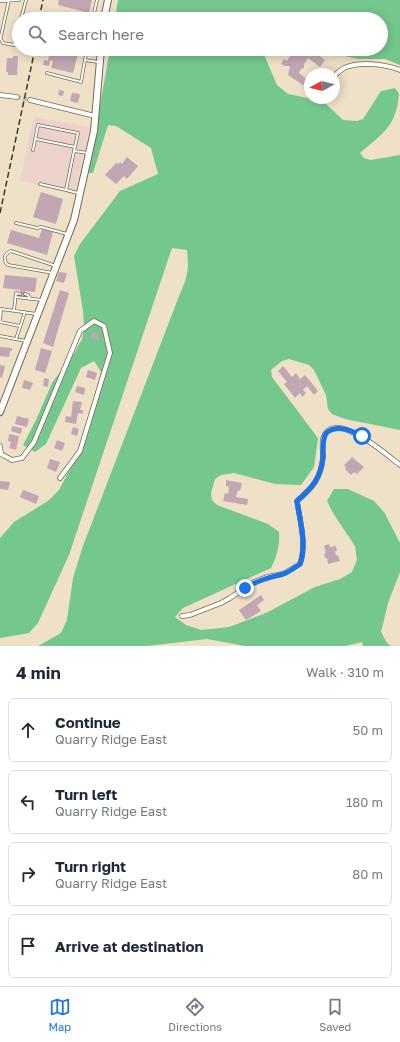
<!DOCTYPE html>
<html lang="en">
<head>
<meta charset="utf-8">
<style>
	:root { --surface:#fff; --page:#f6f6f7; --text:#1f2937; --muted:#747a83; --line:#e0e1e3; --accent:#1a73e8 }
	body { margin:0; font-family:"Golos Text",sans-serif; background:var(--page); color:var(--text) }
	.compass { position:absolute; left:304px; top:68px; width:36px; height:36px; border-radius:50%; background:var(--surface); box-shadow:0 2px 10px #0003; rotate:262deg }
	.stop { position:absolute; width:12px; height:12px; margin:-9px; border:3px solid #1a73e8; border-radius:50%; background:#fff }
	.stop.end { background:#1a73e8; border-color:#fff; box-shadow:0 1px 4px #0008 }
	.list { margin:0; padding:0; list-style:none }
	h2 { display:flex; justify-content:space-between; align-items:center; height:52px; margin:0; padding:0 16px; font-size:17px }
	h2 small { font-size:13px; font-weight:400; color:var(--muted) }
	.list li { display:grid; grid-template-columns:26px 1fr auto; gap:12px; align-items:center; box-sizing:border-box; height:64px; margin:0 8px 8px; padding:0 8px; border:1px solid var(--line); border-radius:6px }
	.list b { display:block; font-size:15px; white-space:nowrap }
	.list p { margin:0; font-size:13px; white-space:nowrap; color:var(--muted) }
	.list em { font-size:13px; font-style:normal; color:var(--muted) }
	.icon { flex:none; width:22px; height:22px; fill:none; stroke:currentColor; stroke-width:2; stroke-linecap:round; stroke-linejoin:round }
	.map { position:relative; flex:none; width:400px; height:646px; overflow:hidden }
	.search { position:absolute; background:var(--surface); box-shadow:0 2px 10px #0003; left:12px; right:12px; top:12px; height:44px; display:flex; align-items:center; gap:10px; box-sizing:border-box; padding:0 14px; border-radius:22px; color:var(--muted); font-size:15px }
	.sheet { height:340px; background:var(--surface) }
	nav { display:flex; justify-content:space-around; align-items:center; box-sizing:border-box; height:56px; border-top:1px solid var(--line); background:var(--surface); font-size:11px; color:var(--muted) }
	nav a { display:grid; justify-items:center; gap:2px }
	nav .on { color:var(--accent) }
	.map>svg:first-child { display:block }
	.commercial { fill:#ebd2ca }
	.green { fill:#74c78d }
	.building { fill:#c1a6b4 }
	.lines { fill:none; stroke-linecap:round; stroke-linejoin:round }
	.street-tunnel { stroke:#c5b9a3; stroke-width:4; stroke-dasharray:4 2; stroke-linecap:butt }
	.lane-casing { stroke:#766953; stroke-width:3.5 }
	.street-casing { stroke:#766953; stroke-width:5.5 }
	.secondary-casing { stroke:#766953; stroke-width:8 }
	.lane { stroke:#fff; stroke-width:2 }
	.street { stroke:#fff; stroke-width:4 }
	.secondary { stroke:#fff; stroke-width:6 }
	.rail { stroke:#3d372b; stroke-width:1.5; stroke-dasharray:6 3; stroke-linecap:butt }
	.route { stroke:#1a73e8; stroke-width:5 }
</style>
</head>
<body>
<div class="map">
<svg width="400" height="646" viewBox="0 0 400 646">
	<rect width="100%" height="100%" fill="#efe1c7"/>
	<!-- commercial -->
	<path class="commercial" d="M34,117l56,10 -16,68 -54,-15z"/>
	<!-- green -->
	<path class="green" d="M118,0h282v65l-15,-6h-27l-13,-3 -12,-7h48v-30h-266z
		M110,49h153l-1,1 15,35 11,9 35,7 20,19 14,1 6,-2 18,-28 14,-3 4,6c-3,33 -16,39 -39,59l4,5 7,2 29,-5v275l-55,-11 -13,-5 -4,-5 -2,-14 -12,-25 -5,-5 -20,-6 -7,2 -11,9 1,7 46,61 -4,29 -13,18 -26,-1 -41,-11 -13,2 -6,4 -4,14 1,7 5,5 51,19 11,8c1,12 -2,25 -8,36l-88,40 -8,9 11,8 15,5 28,-3 37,-14 49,-26 25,-8 12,-7 5,-12 -2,-14 -22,-33 -6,-12 7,-12h14l26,12 10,11 16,31v29l-12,31 -7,29 6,11 4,3h-28l-1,-4 -16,4h-101l-38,-7 -60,7h-109l23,-13 6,-13 6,-42 10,-32 98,-255c7,-15 8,-24 6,-41l-15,-2 -103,307 -31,68 -9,10 -29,5v-100l14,-16 34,-21 11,-11 20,-38 22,-80 -7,-11 -13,7 -35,76 -11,8 -12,-7 13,-25 16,-37 23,-31 7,-13 2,-12 -1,-16 -9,-55 6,-12 40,-53 38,-17 -7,-26 -35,-22 -8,-1 -15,48h-5z"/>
	<!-- building -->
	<path class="building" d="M59,0h33l-3,13 -31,-8z
		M83,15l14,3 -1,1 -14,-1z
		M50,49h9l19,5 -5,19 -22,-5 2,-7 -5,-1z
		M290,49h5l3,2 1,-2h6l-1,1 5,4 2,3 3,-5 11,8 -5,7 -12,-9 -4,6v4l-3,1 -2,4 11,9 -4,5 -18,-12 2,-9h-5l-4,-2 3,-5 3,2 5,-8 -3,-2z
		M13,56h5l-1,19h-9v-3h-2l1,-14h6z
		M44,60l6,1 -1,5 -6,-1z
		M59,90l5,1 -1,5 -5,-1z
		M72,93l8,1 -2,9 -8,-2z
		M127,157l11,9 -11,13 -3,-3 -8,8 -11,-9 11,-12 2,1 2,-2 2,2z
		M41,192l22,7 -7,25 -23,-7z
		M42,229l11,3 -6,23 -40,-12 4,-13 28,8z
		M59,272l8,1 -3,10 -8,-2z
		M5,275l32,3 -2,14 -10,-1v6l-5,-1v-6l-17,-2z
		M60,290l9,3 -16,54 -10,-4z
		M92,332l7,1 -1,7 -8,-2z
		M0,347l12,1v3h-2l-1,6 -9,-1z
		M41,348l11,3 -7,22 -10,-3z
		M0,365l5,1 -3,12 -2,-1z
		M283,366l9,11 4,-4 4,6 5,-4 13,16 -4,4 -7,-9 -4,4 3,3 -4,4 -2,-4 -5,5 -11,-14 3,-2 -9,-11z
		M88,370l9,3 -2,7 -9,-3z
		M44,378l5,1 -1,8 -5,-1z
		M24,380l9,3 -3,7 -8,-2z
		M77,386l8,2 -1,7 -9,-3z
		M73,401l9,1 -2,8h3v4l-5,-1 -2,11 -11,-2 1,-6 5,1z
		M17,416l12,3 -2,8 -12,-3z
		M12,426l10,2 -1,6 -10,-3z
		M73,427l6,2 -2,7 -6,-2z
		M9,434l10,2 -3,14 -7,-2 2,-6 -3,-1z
		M57,440l8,3 -3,8 -8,-3z
		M352,457l12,10 -7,7 -3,-2 -3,3 -6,-6 1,-1 -2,-3z
		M50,459l10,3 -4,10 -9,-4z
		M226,480l16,3 -2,8 -2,-1 -2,7 12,2 -1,6 -24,-4 2,-8 3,1 1,-7 -3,-1z
		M0,481l10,1 -2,8 -8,-1z
		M23,490l16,6 -3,8 -16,-7z
		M329,544l1,3 6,-1 1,5h-2l1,5 2,-1 2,6 -12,3 -1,-6h-2l-1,-4 2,-1 -2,-7z
		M261,595l3,5 -7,5 4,6 -15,9 -7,-10z"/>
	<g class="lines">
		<!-- street-tunnel -->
		<path class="street-tunnel" d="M17,97l13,3"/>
		<!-- lane casing -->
		<g class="lane-casing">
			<path id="lane" d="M97,0l-3,13 10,3
				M0,1l19,-1
				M21,19l5,-19
				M1,36l8,-36
				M0,37l3,6 11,2 5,-19
				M85,60l13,2
				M47,73l34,9 6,-33
				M36,139l39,8
				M33,150l5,-25 40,8 -4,18
				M40,184l26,6
				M78,193l-12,-3 8,-39 14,2
				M16,223l21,5 4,-1 26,7
				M53,273l-45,-8 -2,-2c-3,-6 -1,-9 5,-12l45,15
				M25,294l3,1 2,4
				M16,297l26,3
				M14,310l2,-17 4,1
				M0,320l1,-11 36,5
				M0,322l20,4
				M0,336l26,5
				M16,339l9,-27"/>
		</g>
		<!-- street casing -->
		<g class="street-casing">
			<path id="street" d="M334,76c3,-3 7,-6 10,-8 15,-7 41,-4 56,2
				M0,95l17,2
				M30,100l65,16
				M0,446l1,8 11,6 10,-2 12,-16 46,-111 14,-10 10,5 6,27 -30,98 -20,27
				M182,616l8,-1 31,-12 9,-5 24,-16 13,-5 16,-3 17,-10c7,-19 0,-43 -3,-63 15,-13 24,-22 26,-44 0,-6 -1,-12 0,-18 9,-33 65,17 77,26"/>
		</g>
		<!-- secondary casing -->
		<g class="secondary-casing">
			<path id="secondary" d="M104,19l4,-19
				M0,412l74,-192 20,-89 7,-82"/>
		</g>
		<!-- lane -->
		<use href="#lane" class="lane"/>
		<!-- street -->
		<use href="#street" class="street"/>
		<!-- secondary -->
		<use href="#secondary" class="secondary"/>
		<!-- rail -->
		<path class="rail" d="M39,19l4,-19
			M0,213l35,-164"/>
	</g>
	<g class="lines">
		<!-- route -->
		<path class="route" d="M245,588c12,-8 24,-10 38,-14 6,-2 11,-6 17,-10 7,-19 0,-43 -3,-63 15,-13 24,-23 26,-44 0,-9 -1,-16 3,-24 11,-9 24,-3 36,3"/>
	</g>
</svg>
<svg class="compass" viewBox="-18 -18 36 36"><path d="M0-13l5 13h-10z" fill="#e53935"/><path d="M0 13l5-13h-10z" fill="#747a83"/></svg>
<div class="stop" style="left:362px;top:436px"></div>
<div class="stop end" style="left:245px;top:588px"></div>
<div class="search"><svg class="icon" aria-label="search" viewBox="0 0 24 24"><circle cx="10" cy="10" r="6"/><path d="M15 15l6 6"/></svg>Search here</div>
</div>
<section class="sheet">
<h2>4 min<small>Walk · 310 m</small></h2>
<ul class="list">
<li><svg class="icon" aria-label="ahead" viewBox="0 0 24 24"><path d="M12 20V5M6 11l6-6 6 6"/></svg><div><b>Continue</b><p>Quarry Ridge East</p></div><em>50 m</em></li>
<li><svg class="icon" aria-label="left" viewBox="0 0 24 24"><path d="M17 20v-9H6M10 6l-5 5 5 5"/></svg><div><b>Turn left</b><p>Quarry Ridge East</p></div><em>180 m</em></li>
<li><svg class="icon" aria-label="right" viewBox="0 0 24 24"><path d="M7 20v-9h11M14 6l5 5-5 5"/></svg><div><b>Turn right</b><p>Quarry Ridge East</p></div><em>80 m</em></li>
<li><svg class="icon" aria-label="arrive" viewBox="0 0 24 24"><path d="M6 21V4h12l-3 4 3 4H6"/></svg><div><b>Arrive at destination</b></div></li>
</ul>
</section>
<nav>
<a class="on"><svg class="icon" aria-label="map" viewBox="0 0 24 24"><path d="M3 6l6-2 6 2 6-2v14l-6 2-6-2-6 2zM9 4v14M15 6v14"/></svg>Map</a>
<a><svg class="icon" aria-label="directions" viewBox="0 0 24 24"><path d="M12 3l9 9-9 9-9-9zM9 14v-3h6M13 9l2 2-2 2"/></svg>Directions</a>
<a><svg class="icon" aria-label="saved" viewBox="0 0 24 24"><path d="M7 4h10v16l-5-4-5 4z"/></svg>Saved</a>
</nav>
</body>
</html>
